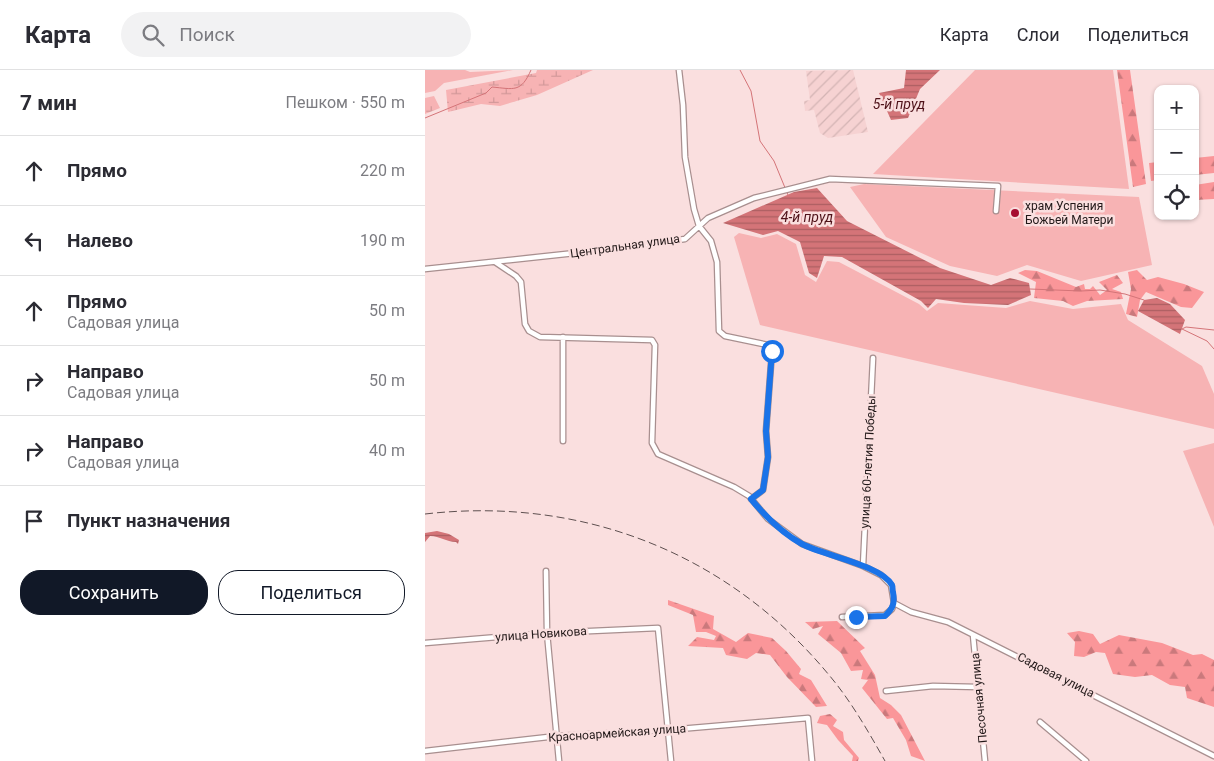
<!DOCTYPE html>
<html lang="ru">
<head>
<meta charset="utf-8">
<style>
	:root { --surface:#fff; --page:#f2f2f3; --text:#2b2b33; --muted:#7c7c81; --line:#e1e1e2; --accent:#111827 }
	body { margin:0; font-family:Roboto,sans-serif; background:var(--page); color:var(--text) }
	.controls { position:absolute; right:15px; top:15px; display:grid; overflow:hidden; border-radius:10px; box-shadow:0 1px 4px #0004 }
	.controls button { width:45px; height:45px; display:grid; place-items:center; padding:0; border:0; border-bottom:1px solid var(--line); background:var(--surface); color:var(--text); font:25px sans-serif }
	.stop { position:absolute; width:15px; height:15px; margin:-11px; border:4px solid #1a73e8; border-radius:50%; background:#fff }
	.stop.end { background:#1a73e8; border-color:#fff; box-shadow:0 1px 5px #0008 }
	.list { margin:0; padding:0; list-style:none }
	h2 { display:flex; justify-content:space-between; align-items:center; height:65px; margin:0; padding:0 20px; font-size:21px }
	h2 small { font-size:16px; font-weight:400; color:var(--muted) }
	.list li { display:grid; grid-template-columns:32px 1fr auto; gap:15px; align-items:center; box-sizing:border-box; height:70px; padding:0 20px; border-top:1px solid var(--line) }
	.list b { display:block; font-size:19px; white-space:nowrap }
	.list p { margin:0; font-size:16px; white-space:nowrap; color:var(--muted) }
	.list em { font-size:16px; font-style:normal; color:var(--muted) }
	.actions { display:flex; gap:10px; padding:15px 20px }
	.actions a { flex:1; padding:11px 0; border:1px solid var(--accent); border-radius:20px; text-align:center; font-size:18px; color:var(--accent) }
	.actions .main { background:var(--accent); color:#fff }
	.icon { flex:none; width:28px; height:28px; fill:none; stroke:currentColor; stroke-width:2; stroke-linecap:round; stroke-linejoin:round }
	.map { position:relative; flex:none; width:789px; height:691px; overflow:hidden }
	header { display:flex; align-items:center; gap:30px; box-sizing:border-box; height:70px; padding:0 25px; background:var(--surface); border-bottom:1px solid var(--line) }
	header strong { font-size:24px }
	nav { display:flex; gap:28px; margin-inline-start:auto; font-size:18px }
	.search { width:350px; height:45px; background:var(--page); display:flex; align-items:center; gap:12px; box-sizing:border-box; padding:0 18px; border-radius:28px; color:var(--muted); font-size:19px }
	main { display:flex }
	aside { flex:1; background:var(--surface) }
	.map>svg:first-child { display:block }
	.industrial { fill:url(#industrial-furrows) }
	.green { fill:#f7b3b4 }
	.forest { fill:url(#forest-firs) }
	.wetland { fill:url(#wetland-marsh) }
	.water { fill:url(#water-rules) }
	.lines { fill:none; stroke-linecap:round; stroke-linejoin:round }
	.stream { stroke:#d47478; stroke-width:1 }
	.minor-casing { stroke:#a88f8f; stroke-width:7 }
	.minor { stroke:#fff; stroke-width:4.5 }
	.rail { stroke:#5e5050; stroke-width:1; stroke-dasharray:8 4; stroke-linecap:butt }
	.route { stroke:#1a73e8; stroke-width:6 }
	.poi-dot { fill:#a70e31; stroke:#fadfdf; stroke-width:2 }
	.labels { text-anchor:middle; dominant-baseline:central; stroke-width:5; stroke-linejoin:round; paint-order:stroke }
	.poi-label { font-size:12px; fill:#211818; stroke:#fadfdf; text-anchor:start }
	.street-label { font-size:12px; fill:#211818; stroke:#fadfdf }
	.water-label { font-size:14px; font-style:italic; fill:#4f1219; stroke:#fadfdf }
</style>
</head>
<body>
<header>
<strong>Карта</strong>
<div class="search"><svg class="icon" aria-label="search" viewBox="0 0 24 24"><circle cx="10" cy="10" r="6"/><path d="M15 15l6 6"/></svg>Поиск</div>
<nav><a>Карта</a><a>Слои</a><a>Поделиться</a></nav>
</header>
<main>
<aside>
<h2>7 мин<small>Пешком · 550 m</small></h2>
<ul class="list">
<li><svg class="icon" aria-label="ahead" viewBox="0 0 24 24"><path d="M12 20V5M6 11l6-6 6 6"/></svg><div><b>Прямо</b></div><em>220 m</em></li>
<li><svg class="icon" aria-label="left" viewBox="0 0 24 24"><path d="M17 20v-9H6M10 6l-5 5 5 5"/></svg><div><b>Налево</b></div><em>190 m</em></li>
<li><svg class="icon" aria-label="ahead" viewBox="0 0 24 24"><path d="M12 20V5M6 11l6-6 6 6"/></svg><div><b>Прямо</b><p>Садовая улица</p></div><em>50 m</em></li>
<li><svg class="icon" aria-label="right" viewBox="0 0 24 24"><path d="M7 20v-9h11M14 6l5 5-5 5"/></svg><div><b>Направо</b><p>Садовая улица</p></div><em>50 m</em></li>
<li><svg class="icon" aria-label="right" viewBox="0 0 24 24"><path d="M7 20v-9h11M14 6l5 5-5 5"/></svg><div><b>Направо</b><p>Садовая улица</p></div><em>40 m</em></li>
<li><svg class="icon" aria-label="arrive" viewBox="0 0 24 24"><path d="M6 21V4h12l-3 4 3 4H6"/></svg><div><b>Пункт назначения</b></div></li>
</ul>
<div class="actions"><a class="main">Сохранить</a><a>Поделиться</a></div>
</aside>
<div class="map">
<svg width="789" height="691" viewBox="0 0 789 691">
	<defs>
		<pattern id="industrial-furrows" width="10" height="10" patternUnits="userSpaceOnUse" patternTransform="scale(1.25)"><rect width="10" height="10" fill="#f6d2d2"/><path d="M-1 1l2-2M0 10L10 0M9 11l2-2" fill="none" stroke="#d3b4b4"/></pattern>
		<pattern id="forest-firs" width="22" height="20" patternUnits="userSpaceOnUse" patternTransform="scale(1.25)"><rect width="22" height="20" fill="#fa9699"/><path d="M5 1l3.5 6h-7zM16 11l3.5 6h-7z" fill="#ca797c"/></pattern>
		<pattern id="wetland-marsh" width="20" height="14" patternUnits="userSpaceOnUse" patternTransform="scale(1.25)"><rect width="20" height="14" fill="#f7b3b4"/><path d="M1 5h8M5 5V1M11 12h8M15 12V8" fill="none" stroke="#d3999a"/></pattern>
		<pattern id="water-rules" width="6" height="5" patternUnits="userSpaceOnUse" patternTransform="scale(1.25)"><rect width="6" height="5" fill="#d47478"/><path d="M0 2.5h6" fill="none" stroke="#ac5e61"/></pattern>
	</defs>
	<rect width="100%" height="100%" fill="#fadfdf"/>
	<!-- industrial -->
	<path class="industrial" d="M428,0l15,62 -40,6 -8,-5 -6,-23 -9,1 -1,-10 6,-1 -4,-29z"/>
	<!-- green -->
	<path class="green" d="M0,0h40l5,2 43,-2 -69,13 -9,8 -10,2z
		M550,0h138l16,119 -256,-15z
		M439,114l275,13 13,68 -71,16 -54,-16 -30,11 -47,-10 -64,-29 -36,-50z
		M314,163l22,5 16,-4 19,10 9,31 11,7 11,-21 12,1 80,42 8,7 11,-8 68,5 24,-7 43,8 48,-5 7,16 74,46 12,28v35l-454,-104 -26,-88z
		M789,373v84l-31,-76z"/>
	<!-- forest -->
	<path class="forest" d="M692,0h13l16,114 -13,3z
		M789,86v17l-19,2v-17z
		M733,92v18l-7,1 -2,-18z
		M789,112v17l-19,1v-15z
		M600,200l12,1 39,16 8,-3 1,5h5l3,-3 7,9 7,-5 -8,-8 18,-7 6,8 -11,6 9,3 2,7 -36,2 -14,5 -10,-5 -29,-3 2,-16 -18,-9z
		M712,200l10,10 11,-3 26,7 20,8 -12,16 -11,-1 -35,-15 -6,8 -3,17 -11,-3 5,-25 -3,-17z
		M243,530l46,16 -1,13 23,13 12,-9 24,5 14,13 15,18 -2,5 12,6 16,26 -11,1 -29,-30 -17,-22 -14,-2 -9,6 -21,-4 -3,-7 -35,-2 9,-9 17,3 2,-4 -10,-4h-10l-3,-17 -25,-10z
		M412,551l28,27 -5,3 15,24 5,23 11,7 10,10 24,46 -14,-5 -5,-16 -13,-22 -6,1 -25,-31 6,-8 -7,-1 2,-9 -12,1 -10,-18 -23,-19 5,-8 -10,3 -8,-7z
		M654,561l14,3 7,10 19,-9 43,8 31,12 9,-1 12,6v47l-27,-9 -2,-11 -15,-2 -18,-10 -17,2 -22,-3 -8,-21 -9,-1 -12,5 -10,-1 1,-14 -8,-9z
		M405,644l7,6 -4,6 10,6 1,8 15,18 -1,3h-6l1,-5 -15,-16 -11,-15 -10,-2 3,-7z"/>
	<!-- wetland -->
	<path class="wetland" d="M112,0h56l-56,25 -37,11 -19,-2 -33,8 -2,-22 90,-17z
		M9,26l6,12 -15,6v-16z"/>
	<!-- water -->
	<path class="water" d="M481,0h34l-20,19 -12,29 -17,2 -12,-27 25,-5z
		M392,118l30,33 93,47 51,17 19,-7 19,5 2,12 -23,10 -44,-2 -28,-4 -8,9 -7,-7 -79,-44 -18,-1 -7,22 -8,-5 -9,-31 -22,-11 -15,4 -40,-12 71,-31z
		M732,228l13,6 15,16 -5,14 -42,-23 6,-11z
		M12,461l12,3 10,6 -1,4 -2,-2c-10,0 -16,-6 -26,-6l-5,6v-9z"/>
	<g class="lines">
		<!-- stream -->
		<path class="stream" d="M315,0l11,21 9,50 14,20 14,34
			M0,48l61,-25 6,-6c22,2 29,6 39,-17
			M605,219l51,2 19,-1 25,4 19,6
			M757,259l25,12 7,8
			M757,259l4,-2 28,3"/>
		<!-- minor casing -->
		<g class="minor-casing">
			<path id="minor" d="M254,0l4,35 2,52 9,52 5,17 12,15 6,21 2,69 6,5 43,9 4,6 -6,80 2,26 -5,33 -12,9
				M70,192l21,14 5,6 4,42 4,7 11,6 112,3 3,5 -3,98 6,11 76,33 15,9 19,23 34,25 61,22 18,9 10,10 3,18 -2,6 -7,6 -43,2
				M0,199l197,-21 63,-9 23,-21 46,-20 76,-19 168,7 -2,25
				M138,267v104
				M438,496l10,-208
				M121,501l1,62 12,128
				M469,533l17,9 37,10 266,134
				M548,565l12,126
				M0,573l122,-10 111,-5 13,133
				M461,621l47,-5 45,1
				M615,652l46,39
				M0,681l132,-15 111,-6 140,-12 4,43"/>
		</g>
		<!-- minor -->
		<use href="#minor" class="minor"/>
		<!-- rail -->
		<path class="rail" d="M0,444c157,-18 303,39 404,161 22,26 39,56 56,86"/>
	</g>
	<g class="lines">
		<!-- route -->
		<path class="route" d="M347,281l-6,80 2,26 -5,33 -12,9c14,17 31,34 51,45 20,11 79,21 90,41 1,2 0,5 1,7 2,12 0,16 -8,24l-29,1"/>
	</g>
	<!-- markers -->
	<circle class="poi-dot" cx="590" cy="143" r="5"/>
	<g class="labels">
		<!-- poi labels -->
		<g class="poi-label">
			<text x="600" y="136">храм Успения<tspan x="600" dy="14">Божьей Матери</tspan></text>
		</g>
		<!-- street labels -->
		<g class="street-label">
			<text transform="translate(200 176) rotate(-8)">Центральная улица</text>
			<text transform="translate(443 392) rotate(-87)">улица 60-летия Победы</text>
			<text transform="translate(116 564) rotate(-4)">улица Новикова</text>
			<text transform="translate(631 605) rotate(27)">Садовая улица</text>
			<text transform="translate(554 628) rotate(-95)">Песочная улица</text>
			<text transform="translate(192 663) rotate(-4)">Красноармейская улица</text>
		</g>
		<!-- water labels -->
		<g class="water-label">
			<text x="474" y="34">5-й пруд</text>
			<text x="382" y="147">4-й пруд</text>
		</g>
	</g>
</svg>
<div class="controls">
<button>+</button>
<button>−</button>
<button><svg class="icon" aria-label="locate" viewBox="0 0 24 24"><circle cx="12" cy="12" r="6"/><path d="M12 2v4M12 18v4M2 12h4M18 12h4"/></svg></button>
</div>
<div class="stop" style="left:347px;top:281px"></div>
<div class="stop end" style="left:431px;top:547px"></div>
</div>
</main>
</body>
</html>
